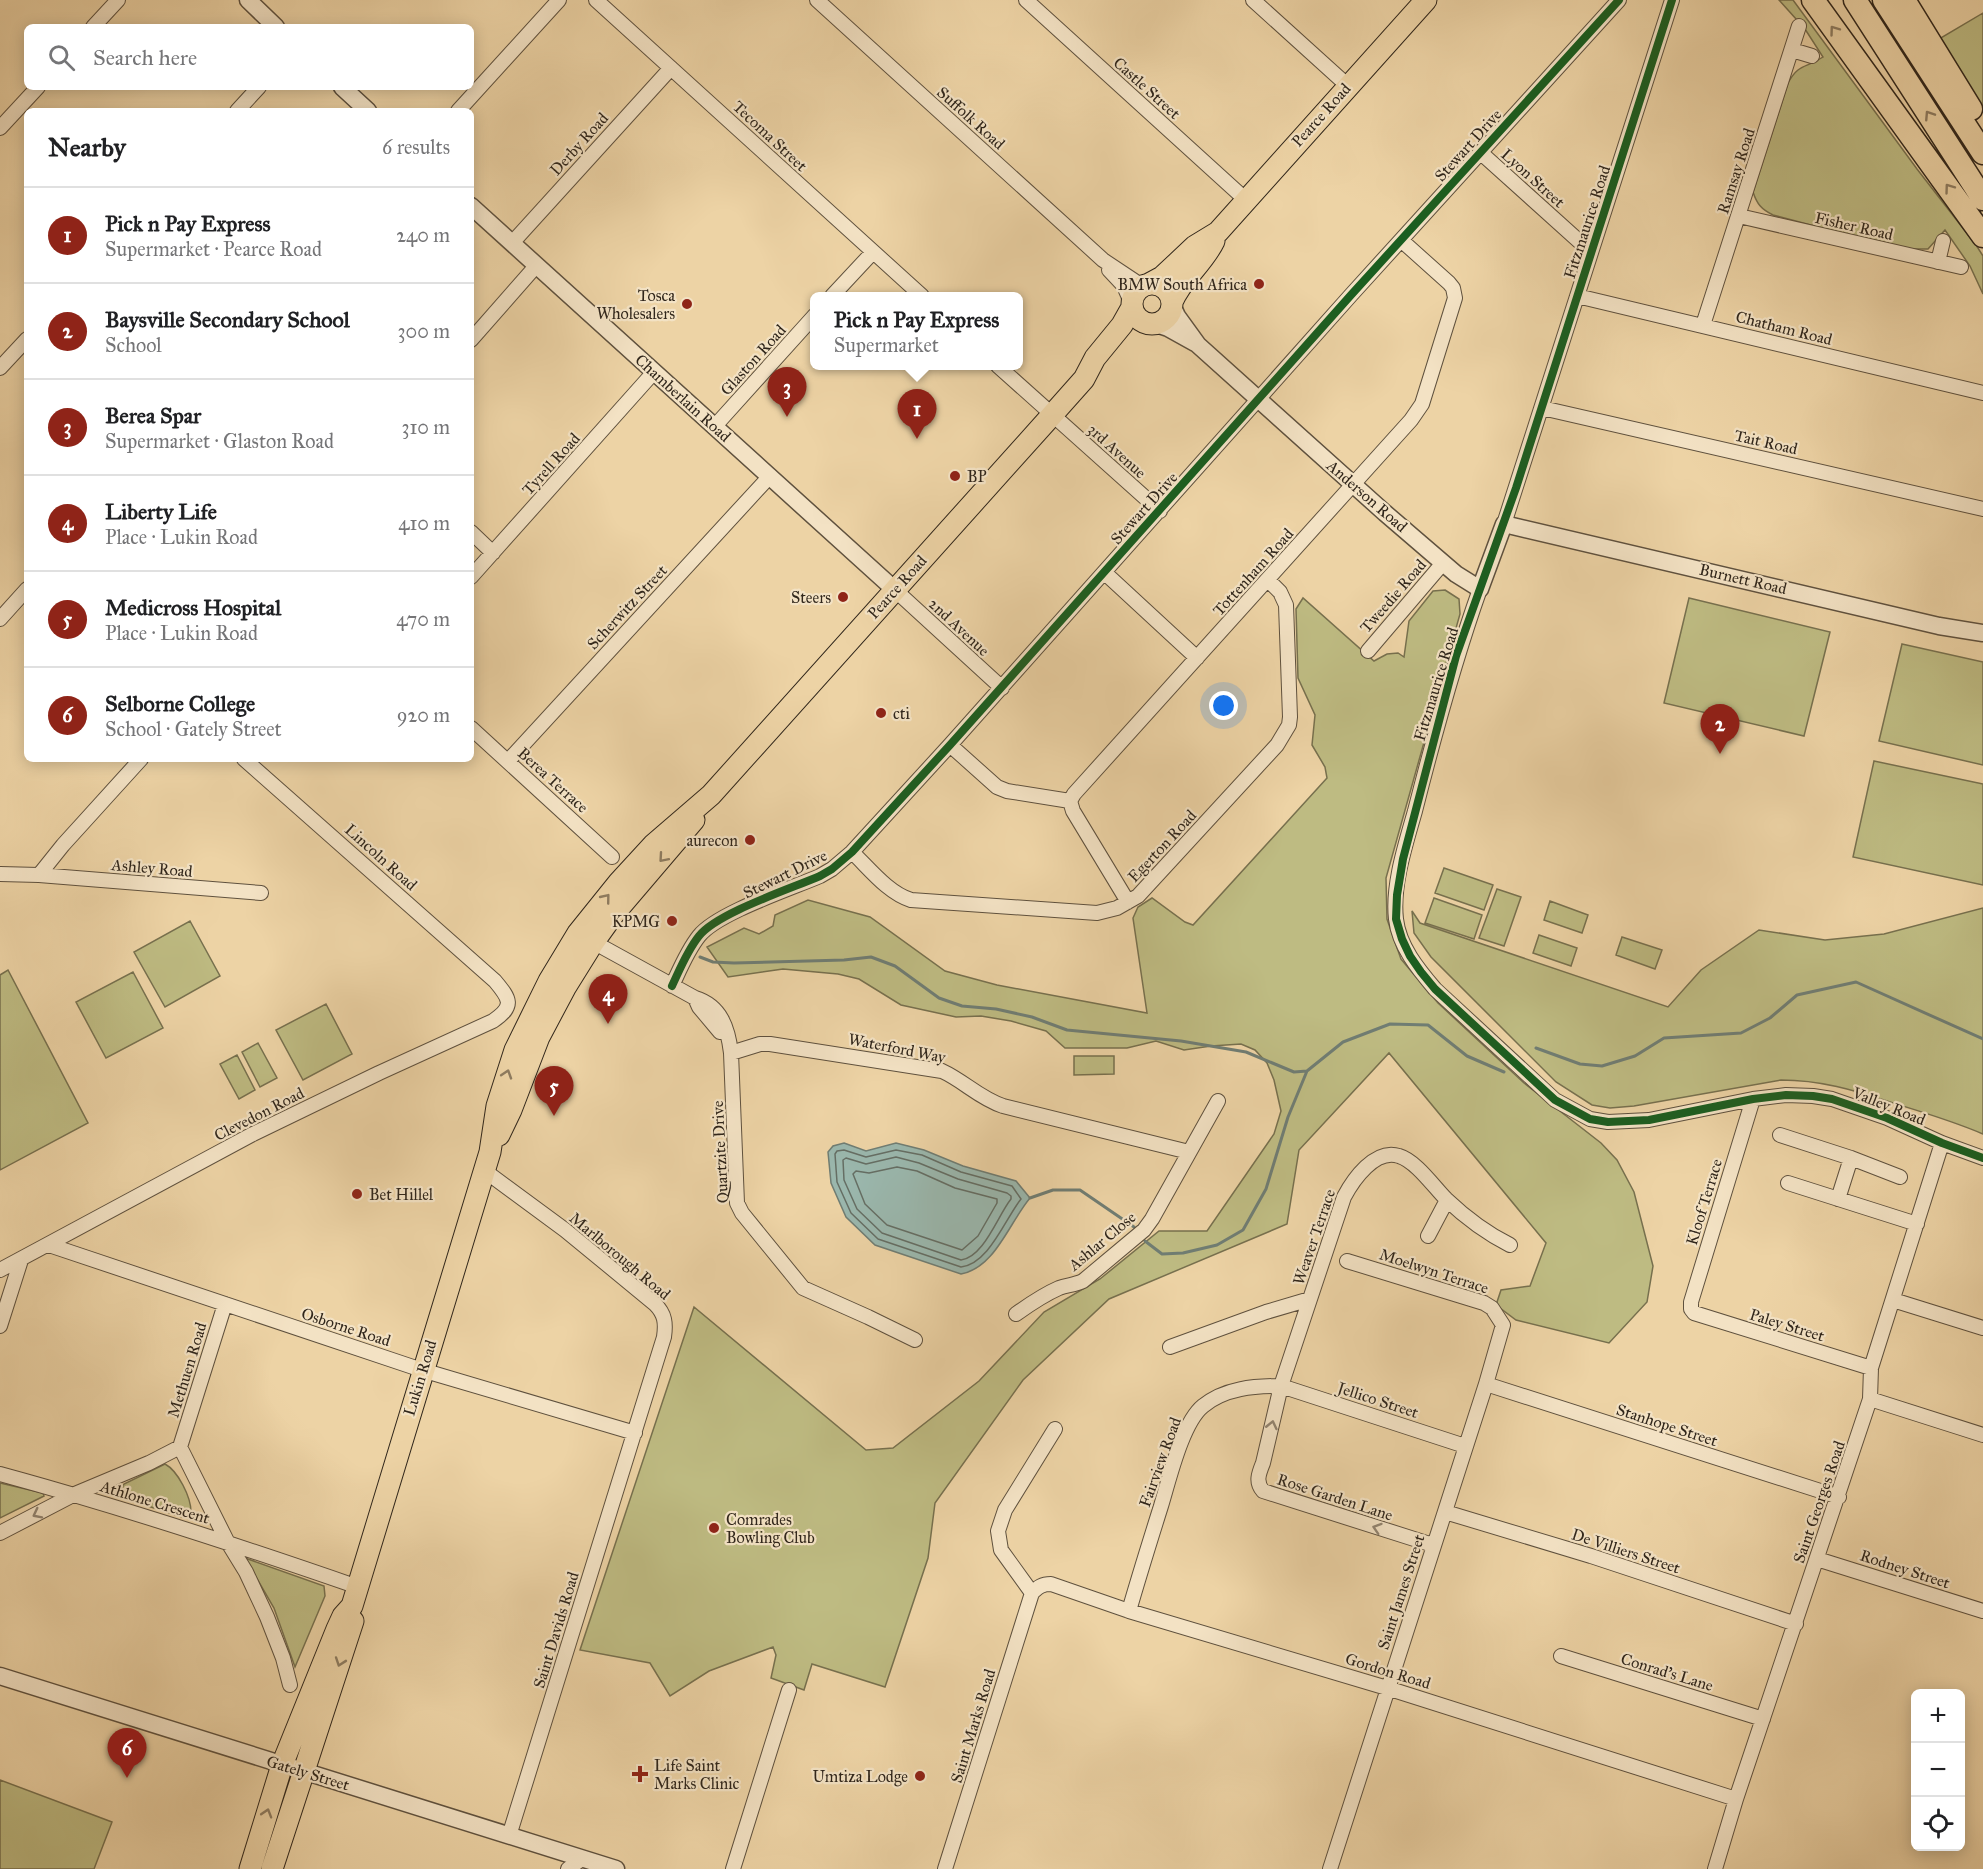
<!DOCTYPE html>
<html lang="en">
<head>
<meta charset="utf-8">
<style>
	:root { --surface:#fff; --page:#f2f2f2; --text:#202124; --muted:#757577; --line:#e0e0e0; --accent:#8f2418 }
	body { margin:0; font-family:"IM FELL Great Primer",serif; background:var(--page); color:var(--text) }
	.controls { position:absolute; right:18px; bottom:18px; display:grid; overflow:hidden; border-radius:9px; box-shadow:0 3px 15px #0003 }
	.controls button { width:54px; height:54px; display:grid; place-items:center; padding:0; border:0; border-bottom:2px solid var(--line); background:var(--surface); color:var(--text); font:30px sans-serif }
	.you { position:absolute; left:1224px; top:706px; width:21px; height:21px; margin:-15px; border:4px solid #fff; border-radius:50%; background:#1a73e8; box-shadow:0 0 0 9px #1a73e833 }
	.badge { display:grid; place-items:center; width:39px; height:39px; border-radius:50%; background:var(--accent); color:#fff; font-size:20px; font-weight:700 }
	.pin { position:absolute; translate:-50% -50px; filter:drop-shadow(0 2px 3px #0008) }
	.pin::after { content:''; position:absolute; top:32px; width:21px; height:18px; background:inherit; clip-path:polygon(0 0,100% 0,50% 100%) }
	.popup { position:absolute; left:810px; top:292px; width:213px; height:78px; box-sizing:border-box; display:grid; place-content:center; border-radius:9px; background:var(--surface); filter:drop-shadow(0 2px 4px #0005); font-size:20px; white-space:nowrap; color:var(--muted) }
	.popup b { font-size:22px; color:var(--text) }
	.popup::after { content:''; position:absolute; left:50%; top:100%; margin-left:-12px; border:12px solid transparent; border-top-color:var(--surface) }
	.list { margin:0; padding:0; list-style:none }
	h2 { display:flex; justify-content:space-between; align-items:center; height:78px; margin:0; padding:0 24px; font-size:26px }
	h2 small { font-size:20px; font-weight:400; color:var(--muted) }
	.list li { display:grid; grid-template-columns:39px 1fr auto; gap:18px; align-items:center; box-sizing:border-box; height:96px; padding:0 24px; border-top:2px solid var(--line) }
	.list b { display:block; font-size:22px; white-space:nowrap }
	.list p { margin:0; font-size:20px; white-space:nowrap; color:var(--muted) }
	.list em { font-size:20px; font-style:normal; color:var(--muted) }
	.icon { flex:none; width:33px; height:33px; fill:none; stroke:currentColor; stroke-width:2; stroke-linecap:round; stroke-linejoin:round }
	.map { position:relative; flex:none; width:1983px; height:1869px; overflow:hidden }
	.search { position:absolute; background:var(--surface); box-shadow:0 3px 15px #0003; left:24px; top:24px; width:450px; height:66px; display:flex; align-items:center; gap:15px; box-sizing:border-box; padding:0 21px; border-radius:9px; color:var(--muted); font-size:22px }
	.panel { position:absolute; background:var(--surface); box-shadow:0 3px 15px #0003; left:24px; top:108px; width:450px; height:654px; border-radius:9px }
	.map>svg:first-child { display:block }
	.green { fill:#bebb82; stroke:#77704e; stroke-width:1.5 }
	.water { fill:#9ab7ad; stroke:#707d73; stroke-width:1.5 }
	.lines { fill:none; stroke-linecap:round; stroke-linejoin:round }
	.shore { stroke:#656e64; stroke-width:1.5 }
	.stream { stroke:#707d73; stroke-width:3 }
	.minor-casing { stroke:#5f513e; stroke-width:16 }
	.tertiary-casing { stroke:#5f513e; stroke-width:19 }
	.primary-casing { stroke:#30261b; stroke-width:23 }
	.trunk-casing { stroke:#30261b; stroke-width:25 }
	.minor { stroke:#f3e2c4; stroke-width:14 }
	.tertiary { stroke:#f3e2c4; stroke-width:16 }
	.primary { stroke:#edd3a5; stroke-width:21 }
	.trunk { stroke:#edd3a5; stroke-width:22 }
	.cycleway-casing { stroke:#f3e2c4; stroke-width:11 }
	.cycleway { stroke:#1b5e20; stroke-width:8 }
	.oneway { stroke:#8e7c60 }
	.oneway2 { stroke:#928470 }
	.poi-dot { fill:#8f2418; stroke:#f3e2c4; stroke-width:2 }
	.labels { text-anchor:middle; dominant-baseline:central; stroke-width:4.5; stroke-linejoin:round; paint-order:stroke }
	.street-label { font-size:16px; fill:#30261b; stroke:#f3e2c4 }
	.poi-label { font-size:16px; fill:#30261b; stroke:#f3e2c4; text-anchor:end }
</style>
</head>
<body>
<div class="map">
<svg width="1983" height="1869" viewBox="0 0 1983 1869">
	<rect width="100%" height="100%" fill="#edd3a5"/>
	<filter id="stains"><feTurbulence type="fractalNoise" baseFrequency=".00333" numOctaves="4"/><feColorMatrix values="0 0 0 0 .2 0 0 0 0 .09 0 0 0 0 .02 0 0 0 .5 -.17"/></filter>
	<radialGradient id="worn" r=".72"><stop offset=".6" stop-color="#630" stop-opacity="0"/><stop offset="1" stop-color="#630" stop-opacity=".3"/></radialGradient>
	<!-- green -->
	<path class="green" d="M1779,0h14l124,169 59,76 7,11v38l-13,-28 -25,-36 -17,19h-27l-128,-34c-12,-6 -16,-11 -20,-23l35,-109c11,-20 17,-14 35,-26l-18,-28z
		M1983,13v98l-44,-72z
		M1445,590l14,9 1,15 -74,264 1,41 14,40 37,44 86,80 77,60 16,17 17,32 19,74 -6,36 -38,41 -93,-23 -20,-15 5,-15 29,-4 16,-43 -157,-190 -90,97 -12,74 -178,75 -86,81 -88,123 -7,55 -43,129 -73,-23 -8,26 -33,-12 5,-23 -3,-8 -64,24 -39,25 -20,-33 -70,-13 114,-343 172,143 27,-2 86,-67 65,-69 56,-33 59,-48h48l67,-97 7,-23 -7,-31 -7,-17 -12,-13 -14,-6 -30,2 -27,4 -28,-9 -29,7h-62l-19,-17 -35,-10 -30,-5 -25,1 -55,-12 -42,-26 -21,-5 -55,-5 -55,8 -21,-30 37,-19 15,6 14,-8 2,-11 33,-15 62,17 75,54 52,14 150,28 -14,-95 5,-11 14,-9 33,24 8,3 134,-147 -2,-11 -13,-22 3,-30 -17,-37 -2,-69 7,-11 71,63 13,-7 11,-1 6,4 5,-36 24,-30z
		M1689,598l141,34 -26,104 -140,-33z
		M1902,644l81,18v103l-104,-24z
		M1874,761l109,23v101l-130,-28z
		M1444,868l49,17 -9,25 -49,-17z
		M1497,889l24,8 -17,49 -25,-8z
		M1434,898l48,17 -8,24 -49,-16z
		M1550,901l38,14 -6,18 -38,-13z
		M1983,908v226c-30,-13 -61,-22 -93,-32 -36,-12 -70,-22 -109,-22l-147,26 -24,2 -18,-3 -36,-23 -125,-125 -17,-24 -2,-22 8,12 248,84 33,-37 58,-40 66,10 59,-6z
		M190,921l30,55 -55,31 -31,-55z
		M1539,935l38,13 -6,18 -38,-13z
		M1622,937l40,13 -7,19 -39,-14z
		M8,970l80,153 -88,47v-195z
		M133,972l30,56 -57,30 -30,-56z
		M326,1004l26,50 -49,26 -27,-50z
		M258,1043l19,35 -17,9 -18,-35z
		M237,1055l18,35 -16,9 -19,-35z
		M1074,1056h40v18l-40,1z
		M165,1464c13,7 26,33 26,48l-6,6 -59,-19 -5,-8 3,-7z
		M0,1483l43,10 1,3 -44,22z
		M245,1558l79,28 1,10 -30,71 -21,-59z
		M0,1780l112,42 -18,47h-94z"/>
	<!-- water -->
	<path class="water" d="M844,1143l22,8 30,-8 28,7 39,16 53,15 14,17c-21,25 -35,70 -69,76l-86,-29 -29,-28 -15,-34 -3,-31 5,-6z"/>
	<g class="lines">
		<!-- shore -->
		<path class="shore" d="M844,1150l22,7 30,-7 26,5 39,17 51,14 9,13c-16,20 -32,65 -60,68l-83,-28 -27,-26 -14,-31 -2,-28 2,-3z
			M896,1157l23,6 39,16 49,14 4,3v3c-13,16 -27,58 -50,61l-79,-27 -25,-24 -13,-29 -1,-20 3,-2 20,6z
			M897,1167l20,4 38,17 42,11v4l-19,33 -16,14 -75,-25 -22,-21 -12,-30 3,-3 13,2z"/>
		<!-- stream -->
		<path class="stream" d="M700,957l13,5 21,1 110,-3 27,-3 24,9 44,32 23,8 34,3 36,8 35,13 114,11 65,11 48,20 13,-1
			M1536,1048l44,16 22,2 33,-10 29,-18 77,-5 29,-15 27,-23 59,-13 127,57
			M1030,1198l23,-8h27l54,37
			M1145,1241l17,13 21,-1 34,-8 26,-15 23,-41 22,-72 19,-46 36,-29 47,-18 38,1 39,31 37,16"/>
		<!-- minor casing -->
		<g class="minor-casing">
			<path id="minor" d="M596,0l326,296
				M817,0l286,260 33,22 10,3
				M1026,0l220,200
				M1253,0l95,86
				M93,27l25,-27
				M1792,50l20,6
				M237,111l22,-24
				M458,111l101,-111
				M0,128l38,-41
				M1480,152l111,100
				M1739,216l222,51
				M512,243l159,-175
				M1938,262l5,-21
				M1109,270l15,16 7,16
				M832,296l41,-44
				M1577,296l406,97
				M1703,325l96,-299
				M471,340l65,-74
				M998,366l162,145
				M0,368l27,-29
				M1542,408l441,101
				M715,426l100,-111
				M1504,524l168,-524
				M471,532l22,21
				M1105,573l92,85
				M471,577l183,-205
				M1480,589c-26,73 -46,147 -65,222 -9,32 -23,74 -19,108 3,27 22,50 39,70l120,111 35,19 18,3 41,-2 104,-21 33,-4 27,1 19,3 55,19 55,25 41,15
				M895,590l107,98
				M0,619l27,-30
				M1368,651l75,-88
				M471,728l141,129
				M950,745l47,42 10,4 63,10 4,-7 337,-374 11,-16 33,-106 -2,-10 -4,-5 -48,-43
				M508,761l262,-285
				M1070,801l3,10 55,91
				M852,852c17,16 36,41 59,48l186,13 20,-5 21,-12 139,-151 12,-20 1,-8 -4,-112 -6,-13 -12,-12
				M0,874l39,1 24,-30 78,-86
				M39,875l222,18
				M586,938l109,60c26,8 33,30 36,55l6,150 5,10 61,75 65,29 47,23
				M672,986c8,-17 15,-35 27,-50 18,-23 91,-47 121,-60l12,-7 20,-17 98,-107 401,-450 268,-295
				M695,998l4,9 21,25
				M731,1053l29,-9h10l172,27c22,10 37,27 61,35l186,46
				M1753,1099l-62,203v7l3,4 177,55
				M1780,1135l71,23
				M485,1171l80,59 90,74c10,10 11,19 9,33l-155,499
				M1788,1183l129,41
				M1838,1199l13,-41 49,19
				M1428,1236l19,-36
				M49,1245l373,125 213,63
				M0,1270l253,-136 126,-61 114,-52c22,-15 17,-22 2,-40l-251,-222
				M1893,1300l90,28
				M1016,1314c14,-10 27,-19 43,-26 8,-3 16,-3 24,-7l61,-51 8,-11 66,-118
				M0,1326l21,-66
				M1170,1347l96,-35 44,-13
				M1486,1384l353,113
				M1870,1399l113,36
				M180,1447l45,-143
				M0,1474c121,33 240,72 358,113
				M1445,1512l146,44 205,68
				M0,1533l75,-39 74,-31 31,-16 47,94 19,31 21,45 16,41 7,27
				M1433,1545l-170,-54c-8,-9 -4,-18 0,-28l18,-77 63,-189c9,-17 31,-49 55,-41 17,5 35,31 47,43 20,19 40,34 64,46
				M1817,1559l166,52
				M1032,1593l-31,-43 -3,-19 7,-21 50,-81
				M1129,1611c10,-35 21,-70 32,-105 8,-26 21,-83 42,-100 22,-18 51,-20 78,-20l184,60
				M1561,1656l202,63
				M568,1869l15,-11
				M733,1869l56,-179
				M945,1869l87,-276c6,-6 10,-9 19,-9l78,27 258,77 349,111
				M1330,1869l156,-485 17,-59 -11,-17 -8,-5 -137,-42
				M1715,1869l21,-70 134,-400 1,-31 71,-225"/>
		</g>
		<!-- tertiary casing -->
		<g class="tertiary-casing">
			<path id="tertiary" d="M248,0l28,27
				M342,87l26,24
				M471,206l424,384
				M1172,305l5,11 21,29 187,168 71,61 24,15 24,-65 435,102 44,7
				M1156,324l12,4 27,15
				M0,1676l616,193"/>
		</g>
		<!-- primary casing -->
		<g class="primary-casing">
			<path id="primary" d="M1132 304a20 20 0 1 1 40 0a20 20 0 1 1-40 0Z
				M1149,284l13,-7 33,-31 23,-14 208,-232
				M1172,302c10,-24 31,-38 42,-61
				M499,1135l12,-25 28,-73 26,-49 28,-45 20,-28 81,-95
				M250,1869l32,-104 55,-136 6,-13 9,-10 138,-454 7,-46 18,-56 34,-69 29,-48 41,-51 34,-37 58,-50 341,-380 32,-36 11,-21 27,-33 9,-16
				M272,1869l81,-248"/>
		</g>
		<!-- trunk casing -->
		<g class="trunk-casing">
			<path id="trunk" d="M1813,0l170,236
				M1855,0l128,199
				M1884,0l99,153
				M1904,0l67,109"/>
		</g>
		<!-- minor -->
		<use href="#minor" class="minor"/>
		<!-- tertiary -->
		<use href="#tertiary" class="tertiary"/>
		<!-- primary -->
		<use href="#primary" class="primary"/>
		<!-- trunk -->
		<use href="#trunk" class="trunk"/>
		<!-- cycleway casing -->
		<g class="cycleway-casing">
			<path id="cycleway" d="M1672,0l-156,488 -60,168 -53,203 -6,36 -1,24 6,20 8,17 11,16 14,17 120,111 35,19 18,3 41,-2 104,-21 33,-4 27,1 19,3 55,19 55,25 41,15
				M672,986c8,-17 15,-35 27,-50 18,-23 91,-47 121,-60l12,-7 20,-17 98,-107 401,-450 268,-295"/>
		</g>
		<!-- cycleway -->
		<use href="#cycleway" class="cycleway"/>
	</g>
	<!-- one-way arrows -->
	<defs><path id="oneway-chevron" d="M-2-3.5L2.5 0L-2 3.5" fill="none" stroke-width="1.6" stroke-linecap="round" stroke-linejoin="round" transform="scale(1.5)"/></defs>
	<g class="oneway">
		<use href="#oneway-chevron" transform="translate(1834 30) rotate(-126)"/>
		<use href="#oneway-chevron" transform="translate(1929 115) rotate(-123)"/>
		<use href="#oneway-chevron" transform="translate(1949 188) rotate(-126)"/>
		<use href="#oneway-chevron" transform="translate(663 858) rotate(131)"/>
		<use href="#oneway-chevron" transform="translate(606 898) rotate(-51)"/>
		<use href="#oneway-chevron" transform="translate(507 1074) rotate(-72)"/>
		<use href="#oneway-chevron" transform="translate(340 1662) rotate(109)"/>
		<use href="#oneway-chevron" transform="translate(267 1813) rotate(-73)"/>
	</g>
	<g class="oneway2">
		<use href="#oneway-chevron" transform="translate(1272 1425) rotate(-77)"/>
		<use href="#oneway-chevron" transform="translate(37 1514) rotate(153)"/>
		<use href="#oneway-chevron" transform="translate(1377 1528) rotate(-162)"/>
	</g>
	<!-- markers -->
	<g class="poi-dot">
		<circle cx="1259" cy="284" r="6"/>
		<circle cx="687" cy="304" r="6"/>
		<circle cx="955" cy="476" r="6"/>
		<circle cx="843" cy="597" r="6"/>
		<circle cx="881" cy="713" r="6"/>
		<circle cx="750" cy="840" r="6"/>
		<circle cx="672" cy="921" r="6"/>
		<circle cx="357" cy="1194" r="6"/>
		<circle cx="714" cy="1528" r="6"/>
		<path d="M637 1765h6v6h6v6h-6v6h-6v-6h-6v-6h6z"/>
		<circle cx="920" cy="1776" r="6"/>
	</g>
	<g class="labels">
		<!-- street labels -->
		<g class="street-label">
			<text transform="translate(1147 88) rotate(42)">Castle Street</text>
			<text transform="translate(1321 115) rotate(-48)">Pearce Road</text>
			<text transform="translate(971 118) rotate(42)">Suffolk Road</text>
			<text transform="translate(770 136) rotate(43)">Tecoma Street</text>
			<text transform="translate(579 144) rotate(-48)">Derby Road</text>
			<text transform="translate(1468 145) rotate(-48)">Stewart Drive</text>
			<text transform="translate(1736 171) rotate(-72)">Ramsay Road</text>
			<text transform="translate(1533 178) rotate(42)">Lyon Street</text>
			<text transform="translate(1587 222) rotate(-72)">Fitzmaurice Road</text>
			<text transform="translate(1854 226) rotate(13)">Fisher Road</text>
			<text transform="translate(1784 328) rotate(14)">Chatham Road</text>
			<text transform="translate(753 360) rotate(-48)">Glaston Road</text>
			<text transform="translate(683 398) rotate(42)">Chamberlain Road</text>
			<text transform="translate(1766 442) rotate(13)">Tait Road</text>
			<text transform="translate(1117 451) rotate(42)">3rd Avenue</text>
			<text transform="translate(551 464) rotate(-48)">Tyrell Road</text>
			<text transform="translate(1367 496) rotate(41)">Anderson Road</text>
			<text transform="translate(1144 508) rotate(-48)">Stewart Drive</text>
			<text transform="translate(1253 572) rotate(-48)">Tottenham Road</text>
			<text transform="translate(1743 579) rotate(13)">Burnett Road</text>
			<text transform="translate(897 587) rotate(-48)">Pearce Road</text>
			<text transform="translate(1393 596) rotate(-49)">Tweedie Road</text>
			<text transform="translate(627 607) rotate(-47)">Scherwitz Street</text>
			<text transform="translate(959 627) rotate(43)">2nd Avenue</text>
			<text transform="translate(1436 684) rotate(-73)">Fitzmaurice Road</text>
			<text transform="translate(553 780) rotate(42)">Berea Terrace</text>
			<text transform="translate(1162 846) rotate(-47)">Egerton Road</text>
			<text transform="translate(381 857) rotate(42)">Lincoln Road</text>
			<text transform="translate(152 868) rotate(5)">Ashley Road</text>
			<text transform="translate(785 874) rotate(-26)">Stewart Drive</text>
			<text transform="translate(897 1048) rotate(11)">Waterford Way</text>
			<text transform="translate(1889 1106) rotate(22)">Valley Road</text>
			<text transform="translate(259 1114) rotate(-27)">Clevedon Road</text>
			<text transform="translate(720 1152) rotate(-93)">Quartzite Drive</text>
			<text transform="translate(1704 1202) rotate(-73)">Kloof Terrace</text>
			<text transform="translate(1314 1237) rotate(-71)">Weaver Terrace</text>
			<text transform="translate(1102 1241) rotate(-40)">Ashlar Close</text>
			<text transform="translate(620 1256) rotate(40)">Marlborough Road</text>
			<text transform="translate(1434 1271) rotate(18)">Moelwyn Terrace</text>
			<text transform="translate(1787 1325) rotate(17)">Paley Street</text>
			<text transform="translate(346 1327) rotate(18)">Osborne Road</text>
			<text transform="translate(187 1370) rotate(-73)">Methuen Road</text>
			<text transform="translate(420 1378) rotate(-73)">Lukin Road</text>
			<text transform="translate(1378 1400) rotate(18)">Jellico Street</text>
			<text transform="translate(1667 1425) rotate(18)">Stanhope Street</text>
			<text transform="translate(1160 1462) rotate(-70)">Fairview Road</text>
			<text transform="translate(1335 1497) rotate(18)">Rose Garden Lane</text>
			<text transform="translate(155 1502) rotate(17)">Athlone Crescent</text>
			<text transform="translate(1819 1502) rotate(-71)">Saint Georges Road</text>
			<text transform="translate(1626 1551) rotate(18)">De Villiers Street</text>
			<text transform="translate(1905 1569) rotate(18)">Rodney Street</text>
			<text transform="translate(1401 1592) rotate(-72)">Saint James Street</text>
			<text transform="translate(556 1630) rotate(-73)">Saint Davids Road</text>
			<text transform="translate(1388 1671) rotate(17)">Gordon Road</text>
			<text transform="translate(1667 1672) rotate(17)">Conrad's Lane</text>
			<text transform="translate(973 1726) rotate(-73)">Saint Marks Road</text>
			<text transform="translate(308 1773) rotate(17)">Gately Street</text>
		</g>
		<!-- poi labels -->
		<g class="poi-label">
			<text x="1247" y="284">BMW South Africa</text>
			<text x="675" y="295">Tosca<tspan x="675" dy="18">Wholesalers</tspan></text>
			<text x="967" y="476" text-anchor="start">BP</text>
			<text x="831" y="597">Steers</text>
			<text x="893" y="713" text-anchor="start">cti</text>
			<text x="738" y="840">aurecon</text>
			<text x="660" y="921">KPMG</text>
			<text x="369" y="1194" text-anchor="start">Bet Hillel</text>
			<text x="726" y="1519" text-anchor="start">Comrades<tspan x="726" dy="18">Bowling Club</tspan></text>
			<text x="654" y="1765" text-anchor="start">Life Saint<tspan x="654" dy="18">Marks Clinic</tspan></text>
			<text x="908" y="1776">Umtiza Lodge</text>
		</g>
	</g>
	<rect width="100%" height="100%" filter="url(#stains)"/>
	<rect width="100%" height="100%" fill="url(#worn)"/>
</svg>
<div class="controls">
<button>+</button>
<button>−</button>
<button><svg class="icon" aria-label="locate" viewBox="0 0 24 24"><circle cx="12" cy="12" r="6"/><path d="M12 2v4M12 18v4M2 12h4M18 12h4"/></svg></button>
</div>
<div class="you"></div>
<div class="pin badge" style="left:917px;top:439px">1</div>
<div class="popup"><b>Pick n Pay Express</b>Supermarket</div>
<div class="pin badge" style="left:1720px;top:754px">2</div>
<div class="pin badge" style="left:787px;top:417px">3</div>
<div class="pin badge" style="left:608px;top:1024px">4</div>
<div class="pin badge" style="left:554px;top:1116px">5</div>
<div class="pin badge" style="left:127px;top:1778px">6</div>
<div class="search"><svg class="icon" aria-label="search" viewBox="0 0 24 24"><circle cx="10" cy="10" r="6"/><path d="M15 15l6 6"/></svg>Search here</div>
<section class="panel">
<h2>Nearby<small>6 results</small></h2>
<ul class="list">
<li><span class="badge">1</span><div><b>Pick n Pay Express</b><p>Supermarket · Pearce Road</p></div><em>240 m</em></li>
<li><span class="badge">2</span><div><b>Baysville Secondary School</b><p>School</p></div><em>300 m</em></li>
<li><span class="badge">3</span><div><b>Berea Spar</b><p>Supermarket · Glaston Road</p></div><em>310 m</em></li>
<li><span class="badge">4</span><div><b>Liberty Life</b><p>Place · Lukin Road</p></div><em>410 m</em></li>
<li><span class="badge">5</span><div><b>Medicross Hospital</b><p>Place · Lukin Road</p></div><em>470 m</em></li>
<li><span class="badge">6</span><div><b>Selborne College</b><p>School · Gately Street</p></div><em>920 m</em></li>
</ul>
</section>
</div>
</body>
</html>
